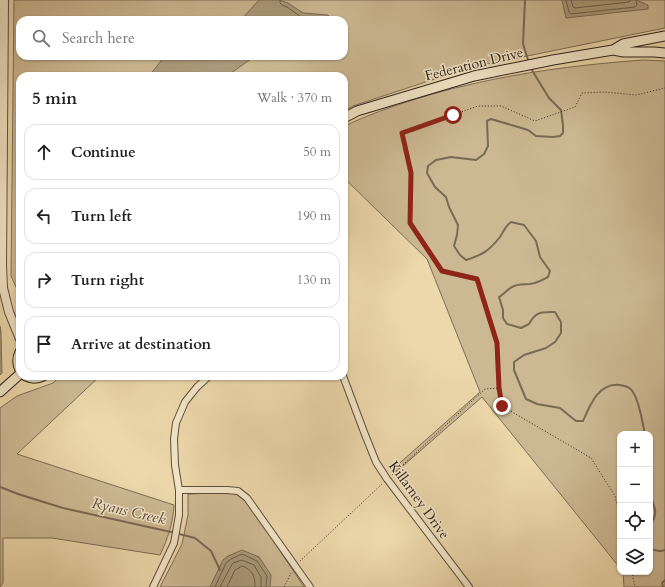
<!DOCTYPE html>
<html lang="en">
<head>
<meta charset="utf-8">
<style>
	:root { --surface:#fff; --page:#f2f2f2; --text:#202124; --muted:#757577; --line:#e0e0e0 }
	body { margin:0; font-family:Cardo,serif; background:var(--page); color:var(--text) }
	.controls { position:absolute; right:12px; bottom:12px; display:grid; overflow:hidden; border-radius:8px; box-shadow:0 1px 3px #0004 }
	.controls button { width:36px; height:36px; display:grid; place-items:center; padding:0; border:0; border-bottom:1px solid var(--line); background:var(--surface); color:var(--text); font:20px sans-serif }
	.stop { position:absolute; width:12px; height:12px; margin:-9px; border:3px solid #8f2418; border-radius:50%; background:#fff }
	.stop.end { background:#8f2418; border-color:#fff; box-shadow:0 1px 4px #0008 }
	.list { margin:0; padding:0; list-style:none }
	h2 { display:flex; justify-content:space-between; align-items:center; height:52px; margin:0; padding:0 16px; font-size:17px }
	h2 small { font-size:13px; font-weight:400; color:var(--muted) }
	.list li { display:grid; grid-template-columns:26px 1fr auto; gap:12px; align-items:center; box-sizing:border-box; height:56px; margin:0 8px 8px; padding:0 8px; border:1px solid var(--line); border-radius:12px }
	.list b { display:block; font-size:15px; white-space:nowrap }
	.list em { font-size:13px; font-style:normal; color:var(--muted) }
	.icon { flex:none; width:22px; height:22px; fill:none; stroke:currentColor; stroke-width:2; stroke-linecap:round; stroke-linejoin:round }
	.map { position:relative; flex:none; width:665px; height:587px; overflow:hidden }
	.search { position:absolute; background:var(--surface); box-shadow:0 1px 3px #0004; left:16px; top:16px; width:332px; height:44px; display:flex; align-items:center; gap:10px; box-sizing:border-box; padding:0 14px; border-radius:12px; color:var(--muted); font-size:15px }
	.panel { position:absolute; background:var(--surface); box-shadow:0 1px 3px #0004; left:16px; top:72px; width:332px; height:308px; border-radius:12px }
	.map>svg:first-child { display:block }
	.green { fill:#ccb993; stroke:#7c6d57; fill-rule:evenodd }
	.water { fill:#ab9a7a; stroke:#796a54 }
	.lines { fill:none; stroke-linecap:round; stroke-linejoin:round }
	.shore { stroke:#6c5e4a; stroke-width:1 }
	.stream { stroke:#796a54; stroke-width:2 }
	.minor-casing { stroke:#5d4f3f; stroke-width:8 }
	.tertiary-casing { stroke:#5d4f3f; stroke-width:10 }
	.secondary-casing { stroke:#2d211b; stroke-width:11 }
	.path { stroke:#2d211b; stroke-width:1; stroke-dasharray:1 2; stroke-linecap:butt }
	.minor { stroke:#f3e6c8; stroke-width:6 }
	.tertiary { stroke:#f3e6c8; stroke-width:8 }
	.secondary { stroke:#f3e6c8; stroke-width:9 }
	.route { stroke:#8f2418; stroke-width:5 }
	.labels { text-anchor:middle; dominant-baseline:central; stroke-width:3; stroke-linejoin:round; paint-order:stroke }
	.street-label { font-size:14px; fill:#2d211b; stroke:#f3e6c8 }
	.water-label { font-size:15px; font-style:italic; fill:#594b3c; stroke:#f3e6c8 }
</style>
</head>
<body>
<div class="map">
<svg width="665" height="587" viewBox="0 0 665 587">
	<rect width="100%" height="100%" fill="#ecd8ab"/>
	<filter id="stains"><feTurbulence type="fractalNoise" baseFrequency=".005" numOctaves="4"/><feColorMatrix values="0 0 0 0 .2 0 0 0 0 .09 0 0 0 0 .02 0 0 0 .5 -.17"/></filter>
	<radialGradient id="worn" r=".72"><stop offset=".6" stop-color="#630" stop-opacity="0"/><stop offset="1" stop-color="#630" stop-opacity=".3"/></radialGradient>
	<!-- green -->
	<path class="green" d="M14,0h651v28l-197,40 -115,38 -9,5v-35h-324v220l-9,-20zM20,20h324v36h-324z
		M644,60l21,1v526h-41l-1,-15h27v-138h-30v134l-138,-171 -86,75 -2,-4 86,-76 -53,-133 -83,-81v-52c93,-42 199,-59 300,-66z
		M0,326l1,6 1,41 -2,2z
		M58,376h42l-83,78 157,51c-1,18 -6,33 -14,50l-108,-17h-49v45l-3,4v-179l17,-12 36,-13 4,-4z
		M234,492l11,6 59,89h-144l22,-43 6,-29v-21z"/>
	<!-- water -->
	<path class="water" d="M260,0h19l9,3 15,10 25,2 3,5h-90l17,-19z
		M562,0h74l12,5v4l-82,9z
		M165,56l29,1 3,-1h58l-28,20h-78z
		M242,550l17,7 12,18 -1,12h-60l13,-27 5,-4z"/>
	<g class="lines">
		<!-- shore -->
		<path class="shore" d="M280,0v3l2,2 5,2 14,10 25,3
			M566,0l3,12 2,2 64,-7 2,-2 -1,-5
			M571,0l2,7 2,1 54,-6 2,-2
			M215,587l11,-24 5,-4 11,-5 15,7 10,15 -1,11
			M220,587l11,-21 2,-3 9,-3 12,5 7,12v10
			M227,587l8,-17 7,-4c11,4 13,10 13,21"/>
		<!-- stream -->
		<path class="stream" d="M525,0l-2,44 6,19
			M530,67l19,31 12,12 2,15v8l-3,3 -7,1 -17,-1 -8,-6 -37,-11 -4,2 1,25 -4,8 -8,6 -25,-3 -15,3 -8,6 -1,7 8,14 11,10 3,10 9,18 -1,10 -3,11 6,9 6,5c16,-5 23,-9 34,-23 4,-6 5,-11 11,-15l13,3 12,16 4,16 10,14 -2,6c-6,3 -11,6 -18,7 -5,0 -11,0 -16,2 -4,1 -11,9 -15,11l4,13v8l4,6 14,4 8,-4c7,-13 13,-12 26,-12l6,10v11l-6,9 -9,6 -22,7 -10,7v8l12,29 11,5 23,4 16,13h7c7,-16 16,-39 37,-36 6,1 10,2 13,7 7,11 9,29 12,42
			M650,452v4
			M0,487l18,7 45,14 108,24 24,6 16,13 9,19
			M650,496c6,14 8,17 0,30
			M650,548c5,3 10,4 15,2
			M663,587l-1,-4 3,-3"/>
		<!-- minor casing -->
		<g class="minor-casing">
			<path id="minor" d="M343,376l21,56 12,30 11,17 82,108
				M179,490h48l11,1 9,7 63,89
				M153,587l21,-44 5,-28v-25l-4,-25 -1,-26 2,-16 9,-21 12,-15 12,-11"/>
		</g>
		<!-- tertiary casing -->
		<g class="tertiary-casing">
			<path id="tertiary" d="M4,0l-2,266 1,22 6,24 11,27"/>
		</g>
		<!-- secondary casing -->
		<g class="secondary-casing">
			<path id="secondary" d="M613,50l10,-6 42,-8
				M344,118l13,-7 117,-35 79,-16 60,-10 11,2h30l11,1
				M20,352c-3,6 -3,12 0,18
				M26,376c6,3 11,3 17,0
				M0,392l20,-18"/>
		</g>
		<!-- path -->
		<path class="path" d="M392,475l93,-86 14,-1
			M620,518l-5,-22 -24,-38 -89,-52 -3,-18 -2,-45 -20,-64 -35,-8 -32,-48 1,-50 -9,-40 76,-27h23l34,15 40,-14 7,-14 23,-1 31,3 29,-7
			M300,561l82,-77
			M632,572l3,15
			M284,587l7,-14"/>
		<!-- minor -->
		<use href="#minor" class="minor"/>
		<!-- tertiary -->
		<use href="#tertiary" class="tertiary"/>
		<!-- secondary -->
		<use href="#secondary" class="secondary"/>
	</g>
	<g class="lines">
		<!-- route -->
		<path class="route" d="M453,115l-51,18 9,40 -1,50 32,48 35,8 20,64 2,45 3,18"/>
	</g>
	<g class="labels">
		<!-- street labels -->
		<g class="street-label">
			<text transform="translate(474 64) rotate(-14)">Federation Drive</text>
			<text transform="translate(419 500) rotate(54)">Killarney Drive</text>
		</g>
		<!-- water labels -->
		<g class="water-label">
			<text transform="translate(129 511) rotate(13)">Ryans Creek</text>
		</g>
	</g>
	<rect width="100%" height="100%" filter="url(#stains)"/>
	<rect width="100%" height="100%" fill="url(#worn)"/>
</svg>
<div class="controls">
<button>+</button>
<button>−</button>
<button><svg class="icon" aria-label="locate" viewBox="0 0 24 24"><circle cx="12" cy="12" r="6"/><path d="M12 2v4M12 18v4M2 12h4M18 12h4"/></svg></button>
<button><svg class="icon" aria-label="layers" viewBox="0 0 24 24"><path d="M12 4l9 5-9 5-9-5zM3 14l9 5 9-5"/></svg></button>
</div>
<div class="stop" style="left:453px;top:115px"></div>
<div class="stop end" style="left:502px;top:406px"></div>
<div class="search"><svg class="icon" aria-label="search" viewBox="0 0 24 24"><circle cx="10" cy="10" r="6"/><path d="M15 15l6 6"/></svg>Search here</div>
<section class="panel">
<h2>5 min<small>Walk · 370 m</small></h2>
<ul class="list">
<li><svg class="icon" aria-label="ahead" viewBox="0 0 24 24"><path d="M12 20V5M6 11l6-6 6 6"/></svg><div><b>Continue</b></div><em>50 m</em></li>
<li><svg class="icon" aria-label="left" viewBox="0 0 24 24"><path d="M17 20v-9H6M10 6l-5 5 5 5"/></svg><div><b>Turn left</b></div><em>190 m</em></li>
<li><svg class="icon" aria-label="right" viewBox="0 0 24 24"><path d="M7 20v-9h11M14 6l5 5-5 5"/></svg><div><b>Turn right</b></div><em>130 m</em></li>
<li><svg class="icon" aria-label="arrive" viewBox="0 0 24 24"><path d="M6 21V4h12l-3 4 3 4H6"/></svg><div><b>Arrive at destination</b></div></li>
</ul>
</section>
</div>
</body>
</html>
